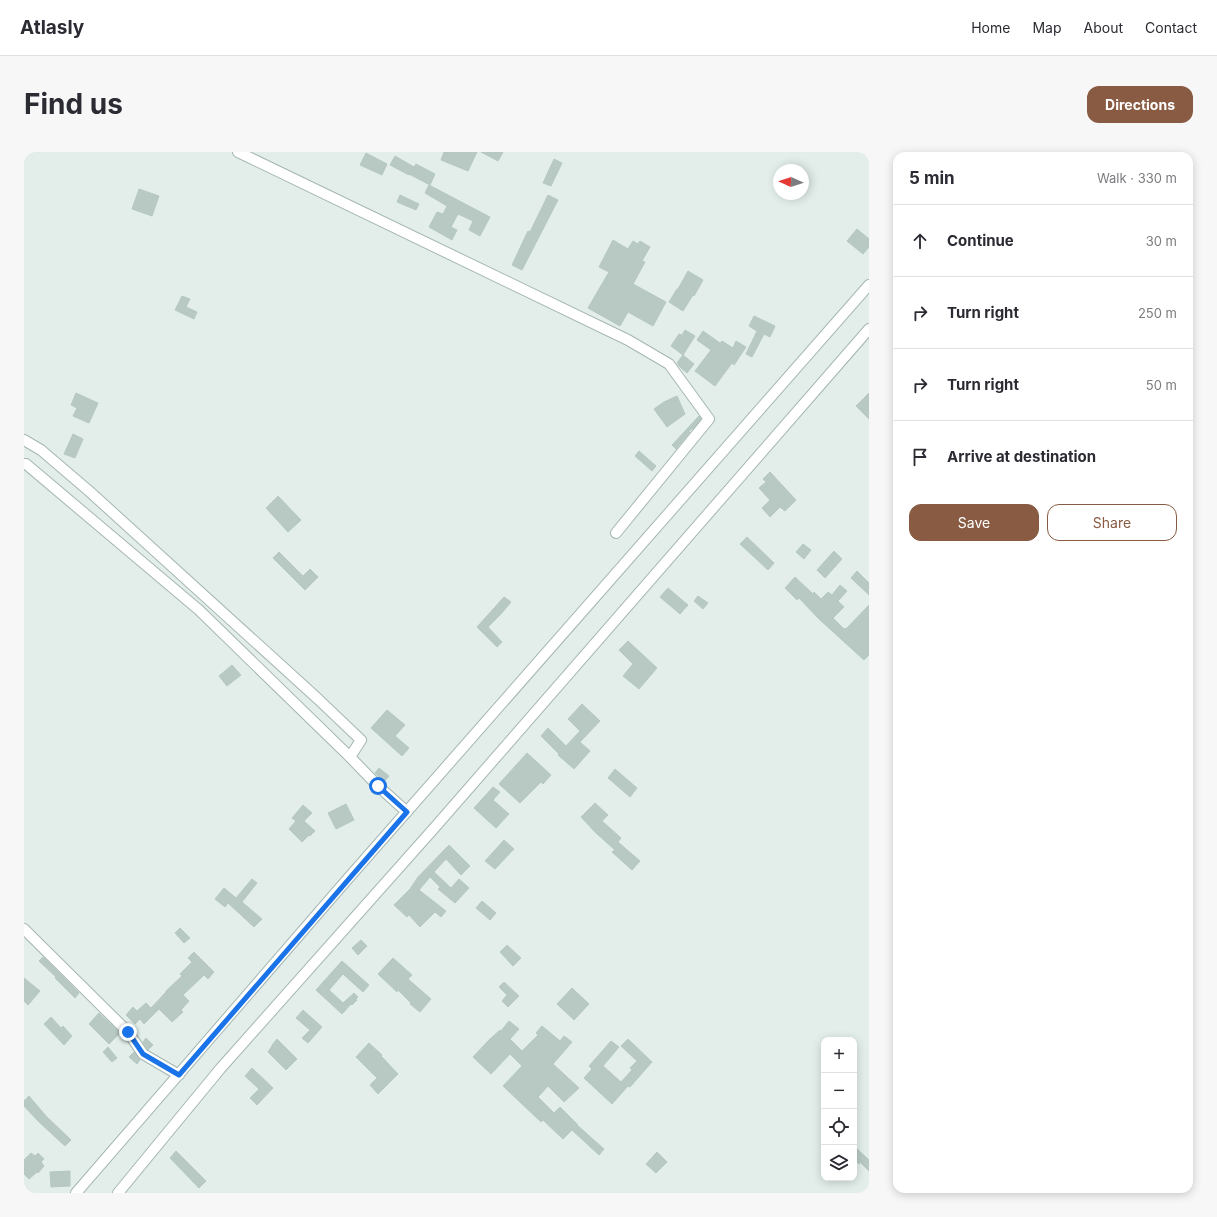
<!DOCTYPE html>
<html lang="en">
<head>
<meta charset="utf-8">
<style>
	:root { --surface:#fff; --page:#f7f7f7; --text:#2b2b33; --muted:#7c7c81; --line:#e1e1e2; --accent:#885b42 }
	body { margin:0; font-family:Inter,sans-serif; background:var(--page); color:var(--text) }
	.controls { position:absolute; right:12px; bottom:12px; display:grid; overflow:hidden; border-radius:8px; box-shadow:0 2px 10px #0003 }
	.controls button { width:36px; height:36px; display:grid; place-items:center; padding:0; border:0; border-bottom:1px solid var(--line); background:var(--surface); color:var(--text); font:20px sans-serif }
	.compass { position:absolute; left:749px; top:12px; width:36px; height:36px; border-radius:50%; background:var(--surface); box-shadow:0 2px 10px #0003; rotate:273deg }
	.stop { position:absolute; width:12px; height:12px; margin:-9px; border:3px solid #1a73e8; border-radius:50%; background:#fff }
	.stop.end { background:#1a73e8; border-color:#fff; box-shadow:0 1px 4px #0008 }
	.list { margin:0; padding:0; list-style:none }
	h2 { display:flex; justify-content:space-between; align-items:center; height:52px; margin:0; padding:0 16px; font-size:17px }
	h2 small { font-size:13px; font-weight:400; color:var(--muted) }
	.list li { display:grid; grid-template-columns:26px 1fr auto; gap:12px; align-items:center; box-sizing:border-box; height:72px; padding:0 16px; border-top:1px solid var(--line) }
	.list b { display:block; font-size:15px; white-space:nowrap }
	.list em { font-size:13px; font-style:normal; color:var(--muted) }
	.actions { display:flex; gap:8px; padding:12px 16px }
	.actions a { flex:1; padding:9px 0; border:1px solid var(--accent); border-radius:12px; text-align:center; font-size:14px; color:var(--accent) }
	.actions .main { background:var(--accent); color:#fff }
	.icon { flex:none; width:22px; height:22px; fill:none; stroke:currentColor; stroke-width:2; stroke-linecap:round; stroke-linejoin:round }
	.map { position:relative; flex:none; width:845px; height:1041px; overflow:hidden; border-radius:12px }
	header { display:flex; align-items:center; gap:24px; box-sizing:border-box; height:56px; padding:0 20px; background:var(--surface); border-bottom:1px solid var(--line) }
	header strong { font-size:19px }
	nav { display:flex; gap:22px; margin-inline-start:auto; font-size:14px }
	.intro { display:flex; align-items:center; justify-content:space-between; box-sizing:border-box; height:96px; padding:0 24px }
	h1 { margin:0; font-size:28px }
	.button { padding:10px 18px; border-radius:12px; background:var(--accent); color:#fff; font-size:14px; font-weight:700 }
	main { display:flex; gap:24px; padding:0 24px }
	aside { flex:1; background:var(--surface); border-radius:12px; box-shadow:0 2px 10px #0003 }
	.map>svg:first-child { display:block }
	.building { fill:#b8c9c4; stroke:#b5c8c3 }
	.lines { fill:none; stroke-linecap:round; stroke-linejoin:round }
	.street-casing { stroke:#a5b6b2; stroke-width:12 }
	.street { stroke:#fff; stroke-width:10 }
	.route { stroke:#1a73e8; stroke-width:5 }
</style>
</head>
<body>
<header>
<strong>Atlasly</strong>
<nav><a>Home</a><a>Map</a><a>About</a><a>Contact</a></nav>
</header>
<div class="intro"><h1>Find us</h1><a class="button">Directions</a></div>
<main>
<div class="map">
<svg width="845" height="1041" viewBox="0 0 845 1041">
	<rect width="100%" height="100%" fill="#e3eeea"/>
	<!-- building -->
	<path class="building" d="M420,0h33l-9,19 -27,-11z
		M457,0h22l-5,9z
		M342,1l21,11 -5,11 -22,-10z
		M371,4l19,11 2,-3 19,10 -5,11 -21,-11v1l-19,-10z
		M530,7l8,4 -11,23 -8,-3z
		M405,33l61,32 -10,19 -11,-6 4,-9 -15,-7 -7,13 6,3 -5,10 -23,-13 8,-15 6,2 4,-8 -22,-13z
		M115,37l20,7 -7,20 -20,-7z
		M376,43l19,9 -3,6 -19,-8z
		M524,43l10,5 -36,70 -10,-5 16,-34 2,1z
		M833,77l12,10v8l-6,7 -16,-13z
		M589,88l15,9 5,-8 5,3 2,-3 10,6 -8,14 3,1 -12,22 33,18 -13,24 -25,-14 -8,14 -32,-18 21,-36 -10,-5z
		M664,119l15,9 -9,16 -1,-1 -10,16 -14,-9 8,-13h1z
		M158,144l8,3 -4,8 11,5 -3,7 -19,-9z
		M730,164l21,10 -5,11 -6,-3 -12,23 -6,-3 11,-23 -8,-5z
		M661,178l10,6 -12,19 -12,-9 8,-12 3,1z
		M679,179l17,12 2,-2 11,7 3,-7 10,6 -12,18 -2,-2 -17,23 -20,-15 16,-21 -14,-10z
		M659,203l11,9 -7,9 -7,-6 -3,-4z
		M52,241l22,10 -9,20 -16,-7 4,-8 -6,-3z
		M845,241v26l-13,-13z
		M653,244l8,18 -18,13 -13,-18 10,-7z
		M675,264l2,3 -7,9 -6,3 2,1 -14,17 -4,-4z
		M49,282l10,5 -8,19 -11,-4z
		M615,299l17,15 -4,5 -17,-15z
		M746,320l26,28 -11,11 -5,-4 -10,10 -8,-9 8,-8 -11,-12 7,-6 -3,-3z
		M254,344l23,24 -13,12 -22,-24z
		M723,385l27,26 -6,7 -28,-26z
		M779,392l8,6 -7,9 -8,-7z
		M810,399l8,8 -17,19 -8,-8z
		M255,400l24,24 7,-7 8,8 -13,13 -32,-32z
		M833,419l12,12v12l-18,-17z
		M771,425l18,17 1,-2 7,7 7,-7 4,3 8,-10 7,6 -9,10 6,6 -11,11 11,11 1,-1 1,1 23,-24v50l-5,5 -45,-41 -20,-21 -2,2 -12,-12z
		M644,436l20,17 -8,9 -20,-17z
		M674,444l10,7 -5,6 -9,-8z
		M480,445l7,5 -10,12 -13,13 14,15 -5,5 -20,-20z
		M604,489l29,27 -18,21 -16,-13 10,-12 -14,-14z
		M208,513l9,10 -14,11 -8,-10z
		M558,552l18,17 -20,21 10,9 -16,18 -16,-14 1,-1 -18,-18 7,-8 18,18 14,-15 -12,-12z
		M363,558l18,15 -10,11 14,12 -7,8 -31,-28z
		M503,601l24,22 -8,9 -2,-2 -21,21 -21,-19z
		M355,616l10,8 -5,6 -9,-9z
		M591,617l22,19 -7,9 -22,-19z
		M469,635l7,5 -7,8 16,14 -13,14 -22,-20z
		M571,651l13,12 -6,6 19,17 -3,4 22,19 -8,9 -20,-18 3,-2 -19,-17 -15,-16z
		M322,652l8,16 -18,9 -8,-16z
		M279,653l9,8 -8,8 11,10 -5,5 -1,-1 -7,7 -13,-13 7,-8 -4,-3z
		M480,688l10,9 -19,20 -10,-8z
		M425,693l21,21 -9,9 -15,-16 -12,13 17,16 8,-9 10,9 -14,15 -17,-14 2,-2 -10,-10 -11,13 27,21 -5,6 -6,-5 -15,15 -11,-12 -2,2 -13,-12 16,-16 8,-12z
		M228,727l5,4 -15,19 20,17 -8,8 -26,-24 -3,4 -10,-8 9,-11 12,10z
		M458,749l14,12 -6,7 -14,-12z
		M156,776l10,10 -6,5 -9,-10z
		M337,788l6,6 -9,9 -6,-7z
		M483,793l14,13 -8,8 -13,-14z
		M170,800l20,20 -6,7 -4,-4 -21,20 6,6 -8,9 2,2 -11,10 -13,-13 -15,15 -4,-5 -5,5 -9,-9 7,-8 4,4 9,-8 5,5 15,-16v-1l16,-15 -2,-2 12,-12 -4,-4z
		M19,805l36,36 -4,5 -20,-20 1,-1 -17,-16z
		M369,806l19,17 -4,4 23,20 -11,13 -10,-8 1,-1 -13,-13 -1,2 -19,-18z
		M318,809l27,24 -6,7 -20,-18 -14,16 14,13 11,-10 4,4 -2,2 1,1 -5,5 -1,-1 -9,10 -26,-24z
		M0,826l16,13 -12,14 -4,-4z
		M480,830l15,14 -11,11 -6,-6 5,-6 -8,-8z
		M548,836l17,16 -15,16 -17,-16z
		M279,858l19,17 -14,16 -6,-5 8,-8 -14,-12z
		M75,861l21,20 -11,11 -20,-20z
		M27,865l10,11 2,-2 9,10 -8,9 -20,-21z
		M485,869l10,8 -9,10 12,12 16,-16 -2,-2 6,-7 18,15 4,-5 8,6 -19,22 26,24 -15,14 -16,-16 -10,11 16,16 6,-6 17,17v1l27,24 -5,6 -27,-25 -9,9 -20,-19 -2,2 -38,-36 19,-20 -12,-12 -19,20 -18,-17 16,-17 11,-10 1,1z
		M122,886l7,7 -5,5 -5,-8z
		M253,887l20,20 -11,11 -18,-18 4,-6v-1z
		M604,887l24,23 -22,25 -2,-1 -16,18 -28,-26 8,-9 -3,-3 22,-25 8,6 -16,19 18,16 11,-12 -2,-2 7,-7 -16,-15z
		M345,891l13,12 -1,1 17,18 -20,20 -8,-9 7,-7 -21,-21z
		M84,895l9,11 -5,4 -9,-10z
		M110,900l6,8 -3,4 -8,-7z
		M228,916l21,20 -16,17 -7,-7 9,-9 -14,-13z
		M5,944l17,20 25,24 -6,6 -26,-24 -15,-16v-5z
		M830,994l15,14v11l-9,-9 -1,2 -5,-4z
		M152,999l30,30 -7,7 -29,-30z
		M633,1000l10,10 -11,11 -10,-9z
		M7,1001l4,3 3,-3 6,6 -3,3 3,4 -6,7 -1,-1 -8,7 -5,-5v-14z
		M46,1019v15l-19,1 -1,-15z"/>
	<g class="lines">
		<!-- street casing -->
		<g class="street-casing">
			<path id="street" d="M214,0l390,188 41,24 40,55 -93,114
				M0,288l17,10 48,41 229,208 43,41 -11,17
				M0,312h2l173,146 151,147 28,29 29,26
				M0,777l104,103 15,22 36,21
				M52,1041l269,-311 524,-597
				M94,1041l102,-124 216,-243 433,-497"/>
		</g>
		<!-- street -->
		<use href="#street" class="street"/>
	</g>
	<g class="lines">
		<!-- route -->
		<path class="route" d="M104,880l15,22 36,21 228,-263 -29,-26"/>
	</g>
</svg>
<div class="controls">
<button>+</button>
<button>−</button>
<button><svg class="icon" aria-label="locate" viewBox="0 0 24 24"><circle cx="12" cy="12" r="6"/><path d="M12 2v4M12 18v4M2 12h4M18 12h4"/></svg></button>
<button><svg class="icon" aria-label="layers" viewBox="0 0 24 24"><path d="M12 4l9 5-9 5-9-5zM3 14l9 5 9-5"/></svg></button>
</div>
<svg class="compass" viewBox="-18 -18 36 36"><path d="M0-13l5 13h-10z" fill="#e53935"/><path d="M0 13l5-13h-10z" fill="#7c7c81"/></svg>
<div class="stop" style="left:354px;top:634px"></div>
<div class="stop end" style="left:104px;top:880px"></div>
</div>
<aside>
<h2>5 min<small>Walk · 330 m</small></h2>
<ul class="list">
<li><svg class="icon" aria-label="ahead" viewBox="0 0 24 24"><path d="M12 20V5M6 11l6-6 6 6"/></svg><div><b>Continue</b></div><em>30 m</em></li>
<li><svg class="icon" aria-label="right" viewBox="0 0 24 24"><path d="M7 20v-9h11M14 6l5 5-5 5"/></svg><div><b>Turn right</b></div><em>250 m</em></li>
<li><svg class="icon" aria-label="right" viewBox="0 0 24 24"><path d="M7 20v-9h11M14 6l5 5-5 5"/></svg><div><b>Turn right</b></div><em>50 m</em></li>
<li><svg class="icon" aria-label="arrive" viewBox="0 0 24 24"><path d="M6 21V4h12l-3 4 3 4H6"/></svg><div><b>Arrive at destination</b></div></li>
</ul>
<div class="actions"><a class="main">Save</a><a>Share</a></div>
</aside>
</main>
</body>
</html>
